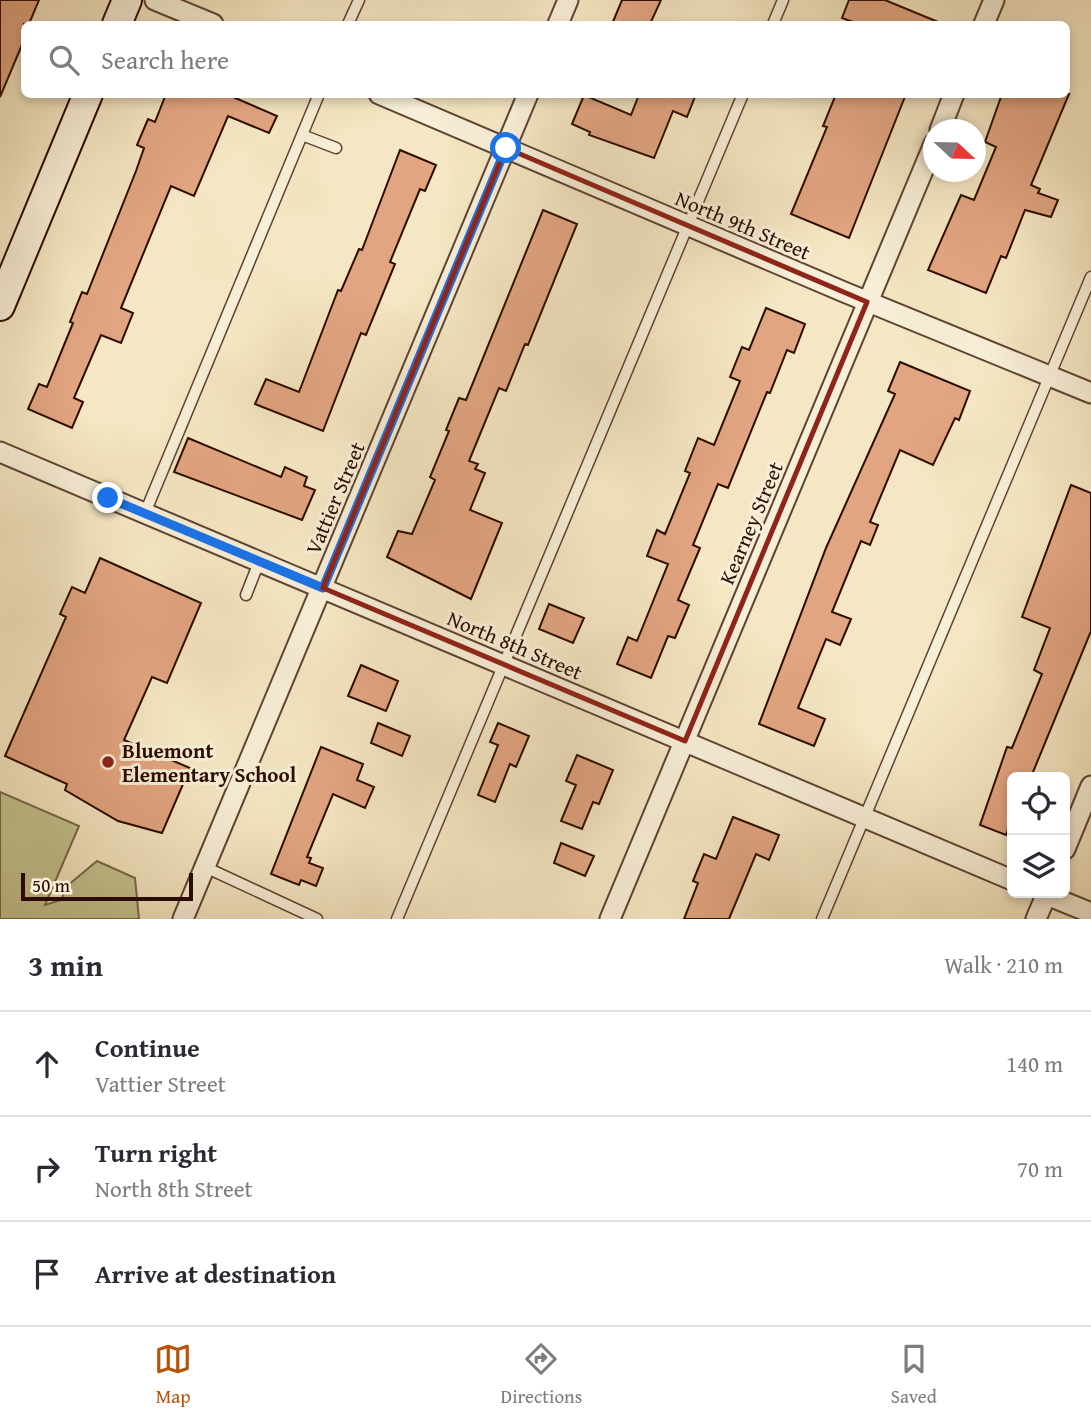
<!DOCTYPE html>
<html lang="en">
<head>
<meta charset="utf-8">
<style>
	:root { --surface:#fff; --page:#f2f2f3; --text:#2b2b33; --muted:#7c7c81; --line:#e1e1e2; --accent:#b45309 }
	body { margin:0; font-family:"Gentium Book Plus",serif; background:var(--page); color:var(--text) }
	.controls { position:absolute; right:21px; bottom:21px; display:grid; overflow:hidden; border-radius:10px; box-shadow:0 4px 10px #0003 }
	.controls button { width:63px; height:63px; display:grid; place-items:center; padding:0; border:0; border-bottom:2px solid var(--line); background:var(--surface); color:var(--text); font:35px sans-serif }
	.compass { position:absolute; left:923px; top:119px; width:63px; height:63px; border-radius:50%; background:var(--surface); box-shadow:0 4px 10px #0003; rotate:112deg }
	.scale { position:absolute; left:21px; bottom:18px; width:172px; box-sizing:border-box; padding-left:7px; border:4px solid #2c0c00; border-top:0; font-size:19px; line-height:24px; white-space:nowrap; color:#2c0c00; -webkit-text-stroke:5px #f8efd8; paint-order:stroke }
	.stop { position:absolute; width:21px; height:21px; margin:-16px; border:5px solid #1a73e8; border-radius:50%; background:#fff }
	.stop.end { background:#1a73e8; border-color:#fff; box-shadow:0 2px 7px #0008 }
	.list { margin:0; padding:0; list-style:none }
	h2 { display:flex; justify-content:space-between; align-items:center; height:91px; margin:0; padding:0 28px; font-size:30px }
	h2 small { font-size:23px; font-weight:400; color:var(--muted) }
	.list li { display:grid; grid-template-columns:46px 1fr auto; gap:21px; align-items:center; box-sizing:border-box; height:105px; padding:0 28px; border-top:2px solid var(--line) }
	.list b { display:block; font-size:26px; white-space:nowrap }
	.list p { margin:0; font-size:23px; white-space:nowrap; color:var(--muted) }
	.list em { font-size:23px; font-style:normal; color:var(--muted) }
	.icon { flex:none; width:38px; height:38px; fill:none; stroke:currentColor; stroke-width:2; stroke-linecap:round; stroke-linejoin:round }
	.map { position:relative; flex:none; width:1091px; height:919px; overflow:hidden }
	.search { position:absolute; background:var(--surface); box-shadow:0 4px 10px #0003; left:21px; right:21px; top:21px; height:77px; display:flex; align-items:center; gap:18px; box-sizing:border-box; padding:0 24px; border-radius:10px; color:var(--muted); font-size:26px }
	.sheet { height:406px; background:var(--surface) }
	nav { display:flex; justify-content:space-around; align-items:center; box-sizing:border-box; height:98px; border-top:2px solid var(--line); background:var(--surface); font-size:19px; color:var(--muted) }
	nav a { display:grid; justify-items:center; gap:4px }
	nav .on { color:var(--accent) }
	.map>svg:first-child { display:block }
	.green { fill:#c3c38f; stroke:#786848; stroke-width:2 }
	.building { fill:#e2a581; stroke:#2c0c00; stroke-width:2 }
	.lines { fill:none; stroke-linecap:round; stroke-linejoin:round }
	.lane-casing { stroke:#5e4331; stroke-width:13 }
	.street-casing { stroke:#5e4331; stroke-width:23 }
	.secondary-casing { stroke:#2c0c00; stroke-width:32 }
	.lane { stroke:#f8efd8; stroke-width:10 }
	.street { stroke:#f8efd8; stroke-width:19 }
	.secondary { stroke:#f8efd8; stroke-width:28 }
	.route { stroke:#1a73e8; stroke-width:9 }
	.marked { fill:none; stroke:#8f2418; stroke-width:5; stroke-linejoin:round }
	.poi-dot { fill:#8f2418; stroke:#f8efd8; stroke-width:2.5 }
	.labels { text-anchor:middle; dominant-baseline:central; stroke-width:6; stroke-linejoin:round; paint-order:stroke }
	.street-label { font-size:21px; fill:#2c0c00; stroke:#f8efd8 }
	.poi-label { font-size:21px; font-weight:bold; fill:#2c0c00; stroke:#f8efd8; text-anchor:start }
</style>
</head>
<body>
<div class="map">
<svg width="1091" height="919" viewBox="0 0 1091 919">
	<rect width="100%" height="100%" fill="#f5e7c3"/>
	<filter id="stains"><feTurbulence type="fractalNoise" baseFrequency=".00286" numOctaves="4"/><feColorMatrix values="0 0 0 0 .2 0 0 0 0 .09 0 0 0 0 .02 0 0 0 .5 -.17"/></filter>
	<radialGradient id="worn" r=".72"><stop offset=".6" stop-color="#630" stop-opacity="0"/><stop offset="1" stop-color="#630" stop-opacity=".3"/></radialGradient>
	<!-- green -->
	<path class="green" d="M0,792l79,34 -34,79 16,-5 6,-14 30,-25 38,17 4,41h-139z"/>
	<!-- building -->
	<path class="building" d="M0,0h39l-10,24h-5v16l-24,57z
		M622,0h39l-11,24h-38z
		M849,0h36l58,24h-85l-16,-6z
		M166,94h60l51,22 -8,17 -41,-17 -34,80 -23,-10 -50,122 12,5 -12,30 -20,-8 -27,63 9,4 -11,26 -44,-19 11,-25 8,3 26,-64 -3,-1 12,-30 5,2 49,-123 8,-23 -7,-3 11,-26 7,3z
		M634,94h62l-9,23 -14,-6 -19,47 -65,-23 1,-3 -18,-8 12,-29 47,20 7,-18z
		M836,94h70l-57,144 -58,-24 36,-87 -4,-1z
		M1002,94h67l-38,91 9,4 -2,4 20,7 -7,17 -26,-7 -19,48 -5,-2 -15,37 -58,-23 33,-75 13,5 22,-53 -11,-5z
		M400,150l36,15 -11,26 -5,-2 -30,73 5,2 -29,71 -5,-2 -38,98 -68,-27 11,-25 33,13 39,-102 3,1 18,-42 3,1z
		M543,210l34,14 -49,121 -3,-1 -19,47 -7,-3 -30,73 9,3 -3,5 10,4 -15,37 32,13 -31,76 -84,-42 11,-26 14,3 23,-54 -5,-3 19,-46 -3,-1 13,-32 7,2z
		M766,308l39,16 -11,29 -7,-3 -17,43 -3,-1 -39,96 -10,-4 -25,61 7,3 -22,52 11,5 -14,33 -7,-2 -17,42 -34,-14 11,-27 9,4 31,-77 -21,-8 10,-26 8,4 25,-61 -5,-2 13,-33 16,7 26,-64 -10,-4 12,-30 7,3z
		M900,362l70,29 -11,29 -4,-2 -22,47 -33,-15 -30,72 8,3 -8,20 -9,-4 -29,71 19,7 -11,26 -14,-6 -28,69 27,11 -11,27 -55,-22 67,-176 69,-154 -7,-3z
		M188,438l93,39 4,-10 22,10 -3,9 11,4 -13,30 -128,-48z
		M1071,485l20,8v138l-60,146h-19v42l-6,16 -26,-10 27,-78 5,1 30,-74 -8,-4 16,-42 -28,-11z
		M100,558l101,45 -34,80 -15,-6 -28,63 66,28 -28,65 -44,-12 -53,-31 2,-6 -62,-28 61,-139 -6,-3 12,-27 13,6z
		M549,604l35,14 -11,25 -34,-14z
		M361,665l37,16 -12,30 -38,-15z
		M378,723l32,13 -8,20 -31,-13z
		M498,723l31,13 -13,31 -6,-3 -15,38 -17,-7 20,-50 -8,-3z
		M321,747l42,17 -6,16 17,7 -9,21 -32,-14 -26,63 4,1 -2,5 14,5 -7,18 -15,-6 -2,5 -28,-11z
		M577,755l36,15 -14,34 -6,-2 -11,27 -21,-8 15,-36 -10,-4z
		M733,817l46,18 -10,25 -13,-6 -27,65h-45l14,-36 -5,-2 11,-27 12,5z
		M561,843l33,13 -9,20 -31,-13z"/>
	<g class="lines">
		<!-- lane casing -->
		<g class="lane-casing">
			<path id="lane" d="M348,24l11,-24
				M773,24l10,-24
				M302,135l34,13
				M145,513l174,-419
				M246,595l13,-33
				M205,867l112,52
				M397,919l346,-825
				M822,919l269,-642"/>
		</g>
		<!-- street casing -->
		<g class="street-casing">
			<path id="street" d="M155,0l58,24
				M558,24l10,-24
				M984,24l10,-24
				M379,94l465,198 247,101
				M940,130l14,-36
				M0,452l1012,428
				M1065,849l26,-63
				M1042,893l49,20
				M183,919l345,-825
				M610,919l324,-775
				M1036,919l11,-26"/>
		</g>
		<!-- secondary casing -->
		<g class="secondary-casing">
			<path id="secondary" d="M117,24l10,-24
				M0,306l88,-212"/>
		</g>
		<!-- lane -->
		<use href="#lane" class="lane"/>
		<!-- street -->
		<use href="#street" class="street"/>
		<!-- secondary -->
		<use href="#secondary" class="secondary"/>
	</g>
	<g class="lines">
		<!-- route -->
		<path class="route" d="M108,498l215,90 183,-440"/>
	</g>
	<!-- marked area -->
	<path class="marked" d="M506,148l361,154 -182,439 -362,-153z"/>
	<!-- markers -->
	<circle class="poi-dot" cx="108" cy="762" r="7"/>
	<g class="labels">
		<!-- street labels -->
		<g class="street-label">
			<text transform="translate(743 225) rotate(23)">North 9th Street</text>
			<text transform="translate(335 498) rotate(-67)">Vattier Street</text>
			<text transform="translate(751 523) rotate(-67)">Kearney Street</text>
			<text transform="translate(515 645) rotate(23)">North 8th Street</text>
		</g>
		<!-- poi labels -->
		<g class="poi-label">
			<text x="122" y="750">Bluemont<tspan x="122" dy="24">Elementary School</tspan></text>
		</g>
	</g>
	<rect width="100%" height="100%" filter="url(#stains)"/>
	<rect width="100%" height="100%" fill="url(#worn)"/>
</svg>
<div class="controls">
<button><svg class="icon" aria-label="locate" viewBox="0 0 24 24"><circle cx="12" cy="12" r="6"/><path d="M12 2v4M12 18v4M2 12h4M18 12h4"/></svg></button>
<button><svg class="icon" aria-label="layers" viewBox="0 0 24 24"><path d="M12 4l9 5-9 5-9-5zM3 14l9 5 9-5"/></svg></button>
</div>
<svg class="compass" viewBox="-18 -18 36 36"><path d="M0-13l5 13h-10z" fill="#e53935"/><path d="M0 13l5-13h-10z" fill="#7c7c81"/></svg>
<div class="scale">50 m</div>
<div class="stop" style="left:506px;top:148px"></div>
<div class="stop end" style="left:108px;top:498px"></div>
<div class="search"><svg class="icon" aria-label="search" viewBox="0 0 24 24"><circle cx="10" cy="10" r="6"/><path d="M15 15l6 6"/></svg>Search here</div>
</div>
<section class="sheet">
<h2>3 min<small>Walk · 210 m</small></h2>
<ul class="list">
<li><svg class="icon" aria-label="ahead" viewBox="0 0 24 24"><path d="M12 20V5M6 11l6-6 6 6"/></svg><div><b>Continue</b><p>Vattier Street</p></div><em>140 m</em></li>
<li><svg class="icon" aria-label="right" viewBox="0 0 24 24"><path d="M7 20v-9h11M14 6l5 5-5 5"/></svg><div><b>Turn right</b><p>North 8th Street</p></div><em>70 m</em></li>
<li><svg class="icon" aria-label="arrive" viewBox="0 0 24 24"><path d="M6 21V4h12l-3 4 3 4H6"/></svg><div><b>Arrive at destination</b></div></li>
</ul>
</section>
<nav>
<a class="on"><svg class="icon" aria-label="map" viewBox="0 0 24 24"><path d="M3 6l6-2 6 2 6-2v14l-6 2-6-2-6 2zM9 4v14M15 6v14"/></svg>Map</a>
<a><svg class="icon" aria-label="directions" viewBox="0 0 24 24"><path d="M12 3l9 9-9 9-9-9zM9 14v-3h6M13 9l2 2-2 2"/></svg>Directions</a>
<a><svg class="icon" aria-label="saved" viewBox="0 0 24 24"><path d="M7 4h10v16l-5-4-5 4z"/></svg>Saved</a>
</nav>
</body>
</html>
